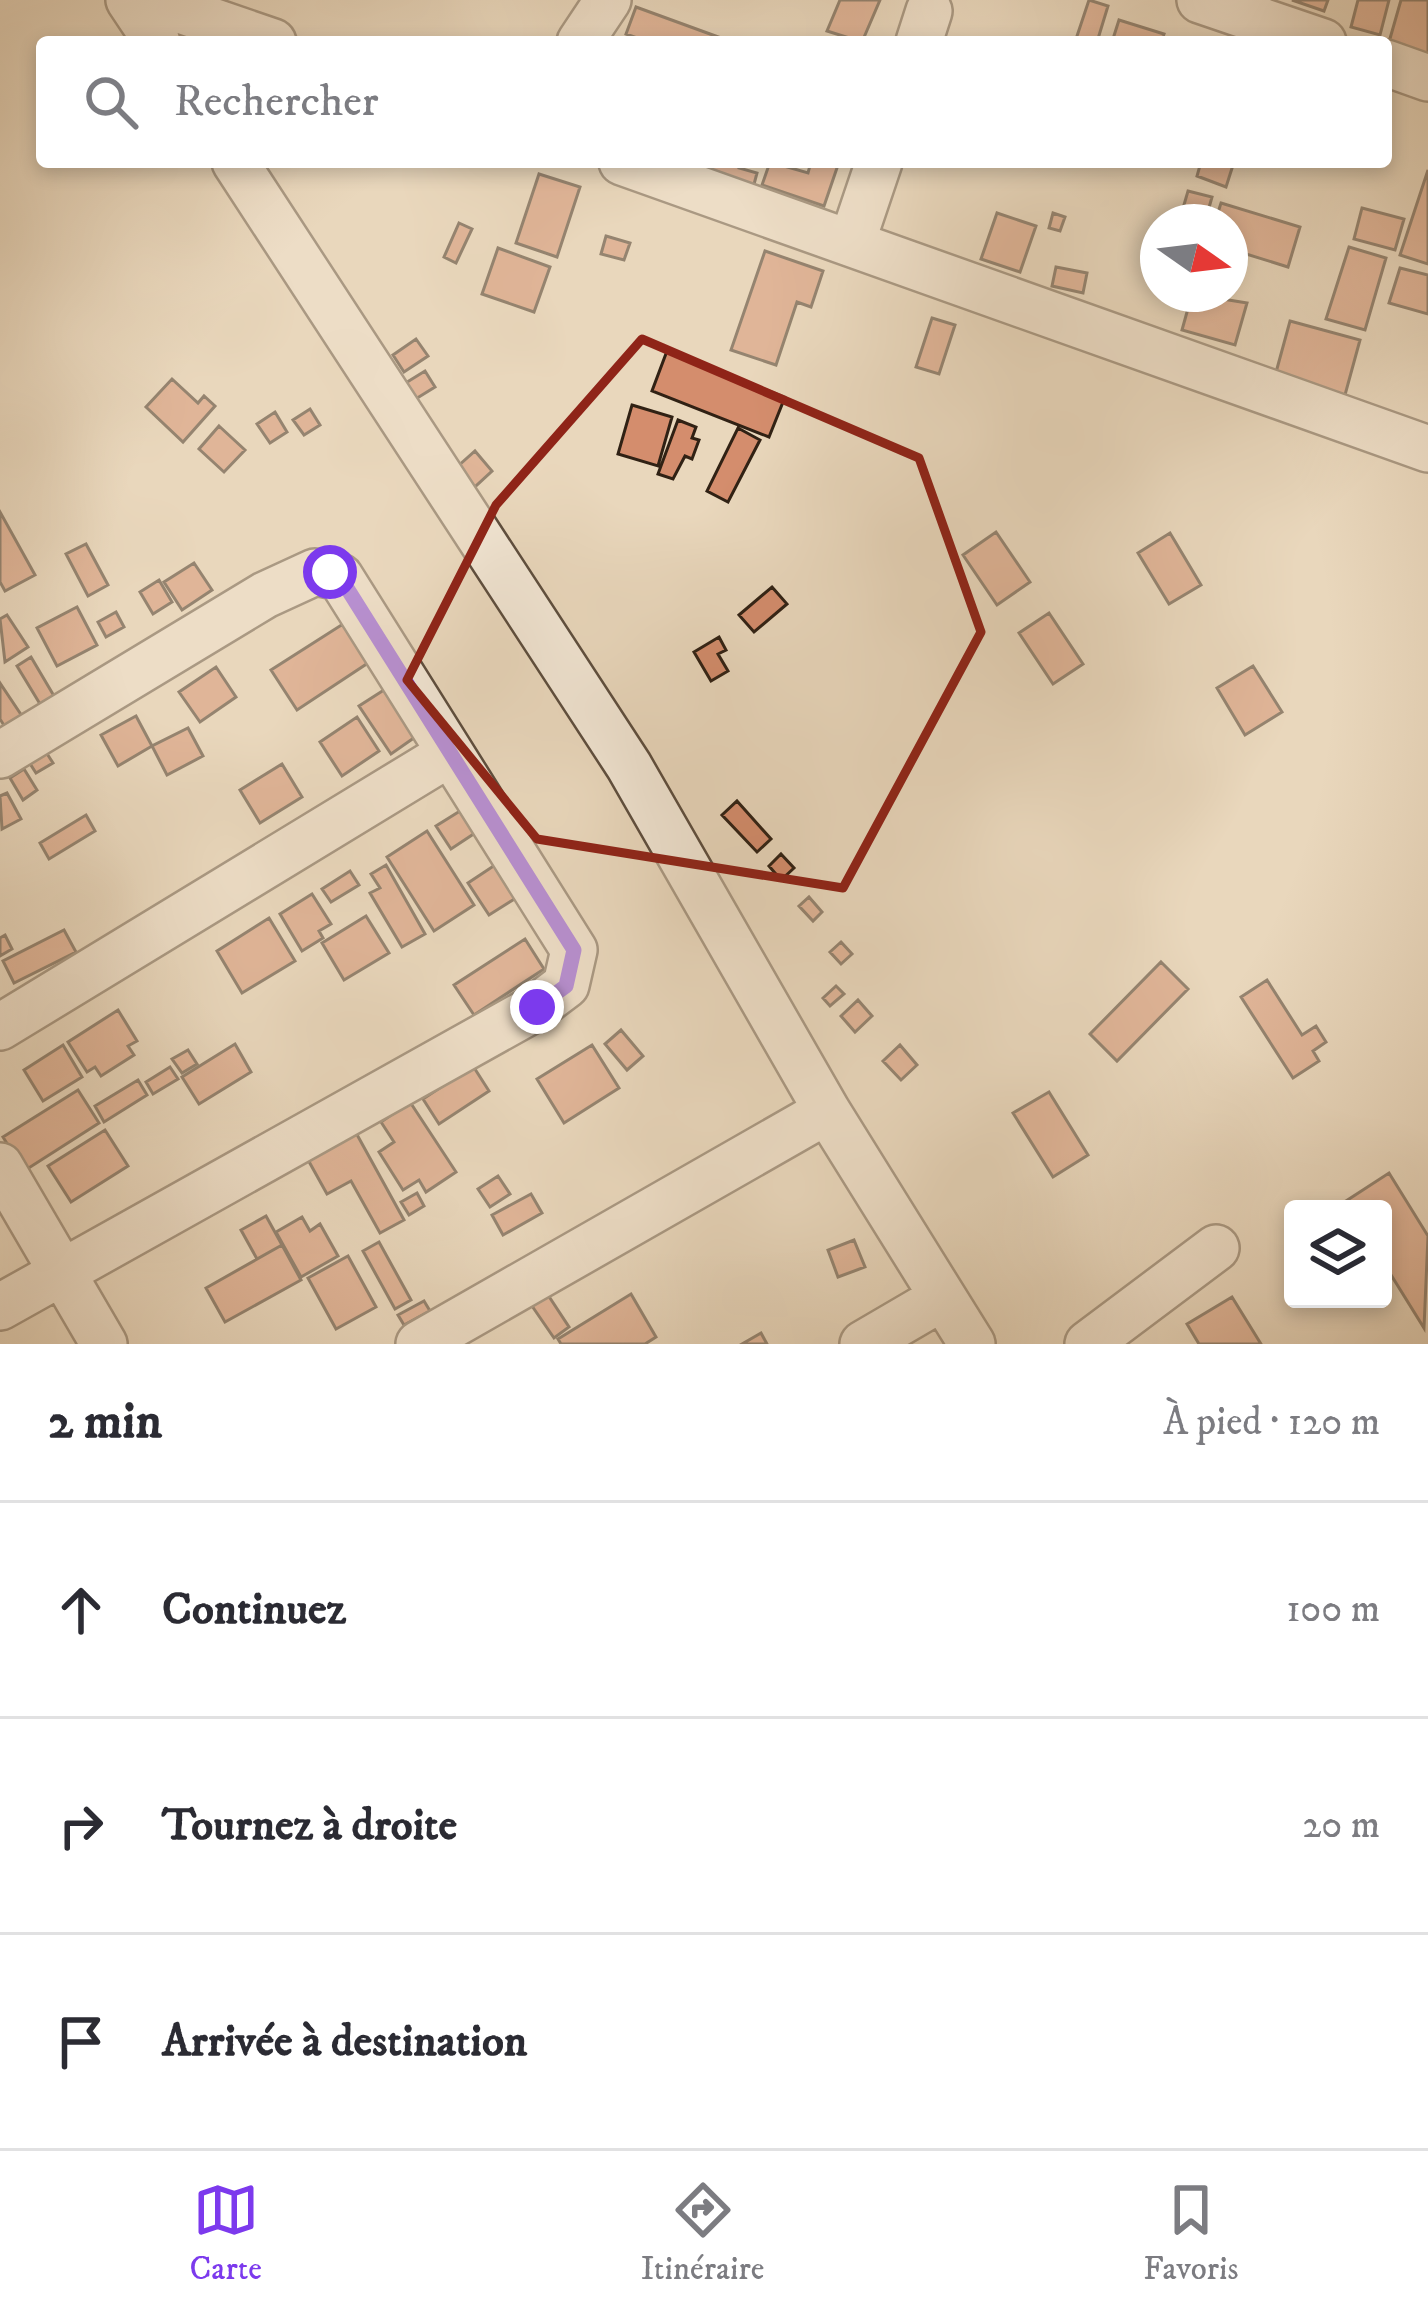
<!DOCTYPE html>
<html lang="fr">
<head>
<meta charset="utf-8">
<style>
	:root { --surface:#fff; --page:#f7f7f7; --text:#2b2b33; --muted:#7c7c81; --line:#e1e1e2; --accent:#7c3aed }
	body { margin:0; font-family:"IM FELL DW Pica",serif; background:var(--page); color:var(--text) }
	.controls { position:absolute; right:36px; bottom:36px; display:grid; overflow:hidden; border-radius:12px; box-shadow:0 6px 18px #0003 }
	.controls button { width:108px; height:108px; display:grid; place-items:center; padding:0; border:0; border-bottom:3px solid var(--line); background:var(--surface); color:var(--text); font:60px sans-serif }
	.compass { position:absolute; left:1140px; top:204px; width:108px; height:108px; border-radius:50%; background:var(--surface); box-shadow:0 6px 18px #0003; rotate:104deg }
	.stop { position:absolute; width:36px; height:36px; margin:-27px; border:9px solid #7c3aed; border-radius:50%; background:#fff }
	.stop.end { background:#7c3aed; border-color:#fff; box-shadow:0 3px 12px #0008 }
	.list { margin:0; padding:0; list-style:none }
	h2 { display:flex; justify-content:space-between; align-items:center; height:156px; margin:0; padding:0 48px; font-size:51px }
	h2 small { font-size:39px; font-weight:400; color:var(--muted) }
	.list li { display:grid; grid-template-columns:78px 1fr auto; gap:36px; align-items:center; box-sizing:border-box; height:216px; padding:0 48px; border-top:3px solid var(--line) }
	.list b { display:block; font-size:45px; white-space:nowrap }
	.list em { font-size:39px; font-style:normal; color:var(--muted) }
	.icon { flex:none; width:66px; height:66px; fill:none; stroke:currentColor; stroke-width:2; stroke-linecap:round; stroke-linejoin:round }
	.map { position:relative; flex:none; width:1428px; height:1344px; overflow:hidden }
	.search { position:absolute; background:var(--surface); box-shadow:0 6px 18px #0003; left:36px; right:36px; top:36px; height:132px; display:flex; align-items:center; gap:30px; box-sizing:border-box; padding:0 42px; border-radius:12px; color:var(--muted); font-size:45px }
	.sheet { height:804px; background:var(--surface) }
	nav { display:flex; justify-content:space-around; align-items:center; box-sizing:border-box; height:168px; border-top:3px solid var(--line); background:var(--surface); font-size:33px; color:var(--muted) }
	nav a { display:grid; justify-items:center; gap:6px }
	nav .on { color:var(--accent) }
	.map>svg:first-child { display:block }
	.building { fill:#d48d6d; stroke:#302114; stroke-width:3 }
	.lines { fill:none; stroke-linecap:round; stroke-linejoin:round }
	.minor-casing { stroke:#5e4e3e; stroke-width:50 }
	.minor { stroke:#f1e5d3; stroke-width:45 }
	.route { stroke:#7c3aed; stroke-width:15 }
	.marked { fill:none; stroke:#8f2418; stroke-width:9; stroke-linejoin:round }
</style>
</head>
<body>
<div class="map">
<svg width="1428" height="1344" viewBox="0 0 1428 1344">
	<rect width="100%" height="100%" fill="#e9d7bc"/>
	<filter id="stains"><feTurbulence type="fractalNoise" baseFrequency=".00167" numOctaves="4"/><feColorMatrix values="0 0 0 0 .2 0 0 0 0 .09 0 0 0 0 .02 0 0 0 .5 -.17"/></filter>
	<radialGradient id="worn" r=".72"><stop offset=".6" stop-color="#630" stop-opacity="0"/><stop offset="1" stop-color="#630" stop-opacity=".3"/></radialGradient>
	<!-- building -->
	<path class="building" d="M840,0h40l-18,42 -35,-11z
		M1089,0l19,6 -11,36h-22z
		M1292,0h36l-4,11z
		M1358,0h31l-9,35 -29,-8z
		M1401,0h27v54l-39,-12z
		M636,7l96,35h-84l-22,-8z
		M1119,20l45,14 -3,8h-49z
		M690,162h50l-1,6 18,5 -5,19 -65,-17z
		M770,162l38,11 3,-11h28l-15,44 -62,-21z
		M1201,162h33l-8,25 -29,-11z
		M1428,170v94l-28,-9z
		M539,174l41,13 -23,70 -41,-14z
		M1188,191l24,6 -7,25h-26z
		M1221,203l79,24 -12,40 -58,-18v-27h-15z
		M1362,208l42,11 -9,31 -41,-11z
		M997,213l39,13 -16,46 -39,-13z
		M1053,213l12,4 -5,14 -11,-3z
		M459,223l13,6 -16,34 -12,-6z
		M606,236l24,7 -6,17 -23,-6z
		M1349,247l37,11 -21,72 -39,-11z
		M498,248l52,19 -16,45 -52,-18z
		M765,251l58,20 -12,36 -14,-5 -21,63 -45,-15z
		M1056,267l31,6 -4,20 -31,-7z
		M1400,268l28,7v39l-39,-11z
		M1192,294l55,9 -12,42 -53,-15z
		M932,318l23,7 -16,49 -23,-7z
		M1290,321l70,19 -15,55 -70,-19z
		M416,339l12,17 -24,16 -11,-17z
		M667,351l118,46 -16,40 -117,-46z
		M425,371l10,16 -21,13 -10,-16z
		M172,379l26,24 6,-7 11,10 -32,36 -37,-35z
		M632,405l40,12 -14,49 -40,-12z
		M310,409l10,16 -16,10 -11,-15z
		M275,412l12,20 -17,11 -13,-19z
		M678,420l18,7 -4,11 7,2 -7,19 -7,-3 -12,23 -15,-5z
		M219,426l26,24 -21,22 -25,-23z
		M738,428l22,12 -32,62 -21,-11z
		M475,451l17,20 -26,24 -18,-20z
		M0,512l35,63 -30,16 -5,-9z
		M996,532l34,50 -33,23 -34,-50z
		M1170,533l31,52 -32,19 -31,-51z
		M86,544l22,41 -20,11 -22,-42z
		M194,563l18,27 -30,20 -18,-28z
		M159,580l13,22 -19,12 -13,-22z
		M772,587l15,17 -33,28 -15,-17z
		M77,607l20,38 -40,21 -20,-38z
		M116,612l8,15 -18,10 -8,-15z
		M1049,613l34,51 -30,20 -34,-51z
		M7,615l21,32 -23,15 -5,-43z
		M343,624l25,39 -71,47 -26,-40z
		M719,637l7,13 -8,4 10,17 -17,10 -17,-29z
		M31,657l23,39 -14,8 -23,-38z
		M1253,666l29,46 -37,23 -28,-47z
		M216,667l20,30 -36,25 -21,-30z
		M0,683l22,33 -17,11 -5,-8z
		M387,688l31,47 -27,19 -32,-48z
		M136,716l16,30 -34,20 -17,-31z
		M357,717l22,34 -37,25 -22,-34z
		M188,728l15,28 -36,19 -15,-29z
		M44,749l9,14 -17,10 -9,-14z
		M282,764l20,33 -42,26 -20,-33z
		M24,769l13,21 -14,10 -13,-22z
		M7,793l14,26 -19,10 -2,-33z
		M737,801l34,38 -14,13 -35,-37z
		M460,811l15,22 -24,16 -15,-23z
		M86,815l9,16 -46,28 -9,-16z
		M427,831l47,74 -40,26 -47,-74z
		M781,854l13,14 -13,12 -12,-14z
		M386,865l39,69 -23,13 -32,-54 10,-5 -9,-14z
		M495,865l21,33 -27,17 -21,-32z
		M350,871l9,14 -28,17 -9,-13z
		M312,894l19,30 -12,7 4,7 -21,13 -22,-37z
		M809,897l13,15 -9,9 -14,-15z
		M366,916l23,37 -45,27 -22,-37z
		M269,918l26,43 -53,32 -25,-42z
		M64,930l12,22 -62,31 -11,-22z
		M5,935l7,14 -12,7v-18z
		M525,939l19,30 -70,46 -20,-30z
		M841,942l11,12 -11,10 -11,-12z
		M1161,962l27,27 -71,72 -27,-27z
		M1267,980l35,55 14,-9 10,16 -13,9 6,10 -26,17 -52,-81z
		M836,986l8,8 -14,12 -7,-8z
		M858,1000l14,16 -17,16 -14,-16z
		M118,1010l19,31 -9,5 6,9 -33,21 -6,-9 -8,5 -19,-30z
		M621,1030l22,26 -16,14 -22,-26z
		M235,1044l16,28 -52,32 -17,-27z
		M63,1045l19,32 -39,24 -19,-31z
		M592,1045l27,43 -55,35 -27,-44z
		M900,1045l17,20 -16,15 -18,-19z
		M188,1050l9,14 -15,9 -10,-14z
		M473,1066l16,25 -50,33 -16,-25z
		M170,1067l8,12 -25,15 -7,-12z
		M138,1080l9,15 -43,27 -9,-16z
		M78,1090l21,33 -75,48 -21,-34z
		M1049,1092l39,63 -35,22 -40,-64z
		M410,1102l46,70 -30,20 -7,-12 -16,10 -24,-38 15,-10 -13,-20z
		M105,1130l23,36 -57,36 -23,-36z
		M355,1131l49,89 -24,13 -29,-52 -24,13 -20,-36z
		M1389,1173l39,63 -4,92 -41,-66v-53h-32l-5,-8z
		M498,1176l12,18 -20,13 -12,-18z
		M417,1193l7,13 -15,9 -8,-13z
		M531,1194l11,19 -39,22 -11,-20z
		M266,1216l16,29 -25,14 -16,-29z
		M302,1217l8,14 10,-7 18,32 -37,21 -25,-45z
		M854,1240l11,27 -27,10 -10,-27z
		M379,1242l32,58 -16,9 -32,-58z
		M282,1245l19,35 -76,42 -19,-34z
		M348,1256l28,51 -40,22 -28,-51z
		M631,1294l25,43 -11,7h-84l-3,-5z
		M548,1295l21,32 -15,11 -22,-32z
		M1232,1297l29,47h-62l-12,-20z
		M424,1301l6,10 -26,14 -6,-10z
		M761,1333l6,11h-25z"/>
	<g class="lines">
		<!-- minor casing -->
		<g class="minor-casing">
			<path id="minor" d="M129,0l28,42
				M151,0l122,42
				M1200,0l123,42
				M580,42l28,-42
				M919,42l10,-31
				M1386,63l42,15
				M235,162l394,604 198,345 145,233
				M622,162l806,287
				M852,242l27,-80
				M0,755l265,-160 50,-23 25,5 234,373 -8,35 -29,22 -537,300
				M0,1027l447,-272
				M0,1166l104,178
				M419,1344l408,-233
				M863,1344l77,-45
				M1088,1344l128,-96"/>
		</g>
		<!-- minor -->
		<use href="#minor" class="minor"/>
	</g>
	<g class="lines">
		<!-- route -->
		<path class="route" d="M330,572l10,5 234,373 -8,36 -29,21"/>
	</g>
	<!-- marked area -->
	<path d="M0 0H1428V1344H0ZM642,339l277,119 62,174 -138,256 -306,-49 -130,-159 89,-175z" fill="#e9d7bc" fill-opacity=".55" fill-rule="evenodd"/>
	<path class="marked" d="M642,339l277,119 62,174 -138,256 -306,-49 -130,-159 89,-175z"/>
	<rect width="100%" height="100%" filter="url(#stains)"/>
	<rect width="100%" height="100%" fill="url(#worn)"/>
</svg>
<div class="controls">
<button><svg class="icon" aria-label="layers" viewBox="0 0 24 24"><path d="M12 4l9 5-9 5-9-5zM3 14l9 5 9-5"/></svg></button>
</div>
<svg class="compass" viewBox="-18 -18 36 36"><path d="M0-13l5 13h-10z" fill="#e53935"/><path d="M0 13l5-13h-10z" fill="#7c7c81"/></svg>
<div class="stop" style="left:330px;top:572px"></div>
<div class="stop end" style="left:537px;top:1007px"></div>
<div class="search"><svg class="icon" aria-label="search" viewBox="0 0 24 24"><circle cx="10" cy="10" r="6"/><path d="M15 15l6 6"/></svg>Rechercher</div>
</div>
<section class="sheet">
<h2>2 min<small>À pied · 120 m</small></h2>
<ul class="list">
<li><svg class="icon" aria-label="ahead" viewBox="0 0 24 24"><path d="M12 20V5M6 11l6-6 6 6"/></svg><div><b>Continuez</b></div><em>100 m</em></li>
<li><svg class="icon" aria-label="right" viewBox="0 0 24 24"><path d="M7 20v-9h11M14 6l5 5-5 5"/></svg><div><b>Tournez à droite</b></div><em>20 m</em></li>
<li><svg class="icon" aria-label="arrive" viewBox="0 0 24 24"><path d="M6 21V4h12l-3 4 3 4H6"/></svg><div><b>Arrivée à destination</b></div></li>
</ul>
</section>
<nav>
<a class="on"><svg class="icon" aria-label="map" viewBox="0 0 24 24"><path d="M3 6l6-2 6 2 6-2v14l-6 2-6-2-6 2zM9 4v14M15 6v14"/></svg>Carte</a>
<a><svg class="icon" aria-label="directions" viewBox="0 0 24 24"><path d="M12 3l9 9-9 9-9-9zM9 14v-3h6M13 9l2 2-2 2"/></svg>Itinéraire</a>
<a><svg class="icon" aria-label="saved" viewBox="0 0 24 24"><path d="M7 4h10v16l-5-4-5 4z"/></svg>Favoris</a>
</nav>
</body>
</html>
